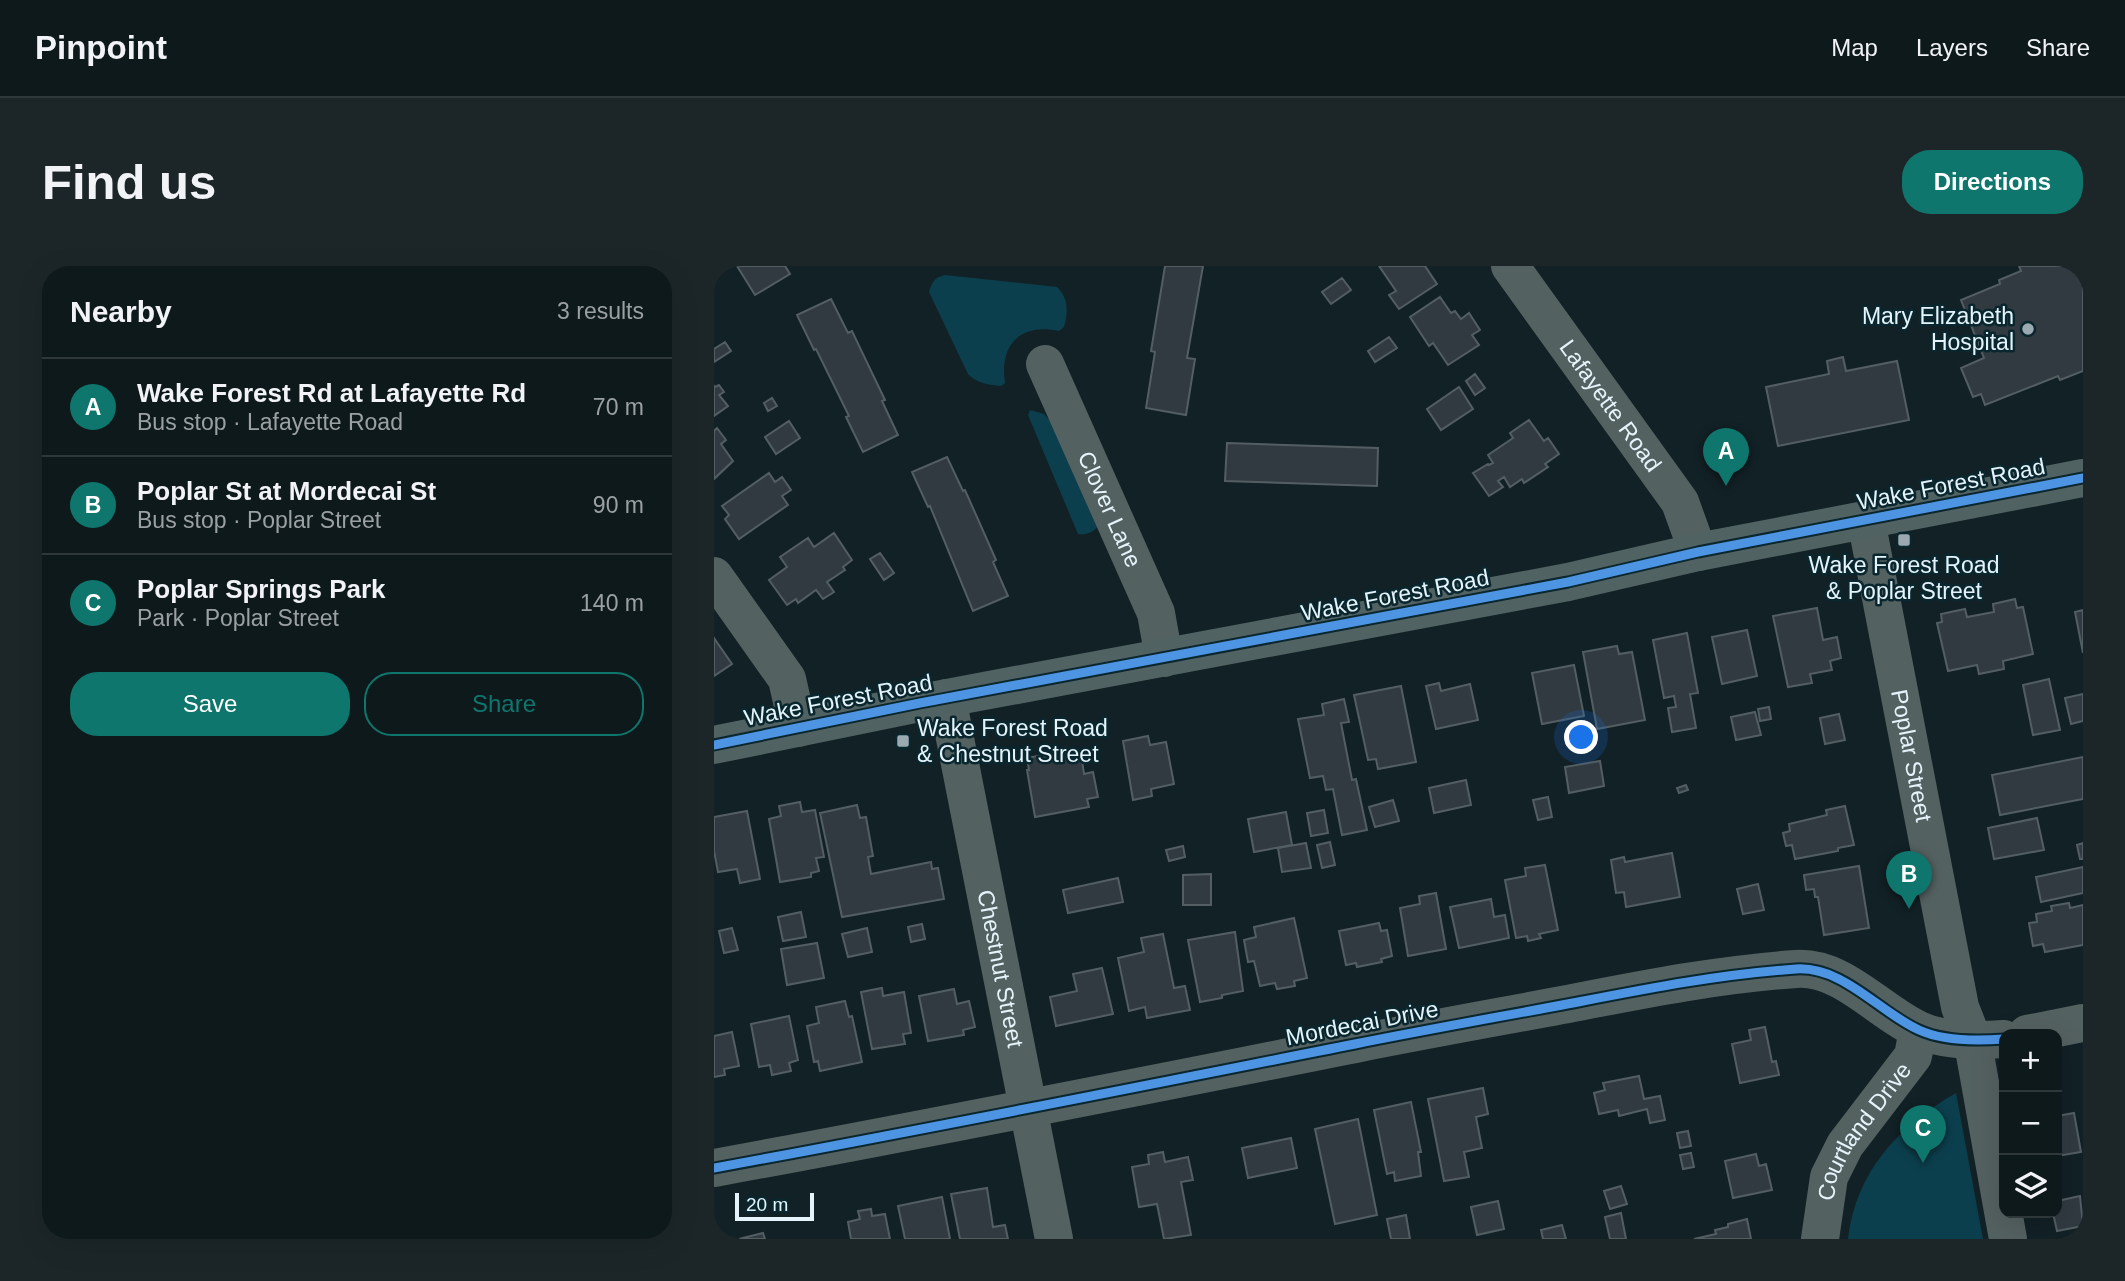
<!DOCTYPE html>
<html lang="en">
<head>
<meta charset="utf-8">
<style>
	:root { --surface:#0e191c; --page:#1c2629; --text:#f1f3f6; --muted:#9ba0a3; --line:#2e383b; --accent:#0f766e }
	body { margin:0; font-family:Arial,sans-serif; background:var(--page); color:var(--text) }
	.controls { position:absolute; right:21px; bottom:21px; display:grid; overflow:hidden; border-radius:14px; box-shadow:0 7px 28px #0002 }
	.controls button { width:63px; height:63px; display:grid; place-items:center; padding:0; border:0; border-bottom:2px solid var(--line); background:var(--surface); color:var(--text); font:35px sans-serif }
	.scale { position:absolute; left:21px; bottom:18px; width:79px; box-sizing:border-box; padding-left:7px; border:4px solid #e4f4fa; border-top:0; font-size:19px; line-height:24px; white-space:nowrap; color:#e4f4fa; -webkit-text-stroke:5px #0a262e; paint-order:stroke }
	.you { position:absolute; left:868px; top:472px; width:24px; height:24px; margin:-18px; border:5px solid #fff; border-radius:50%; background:#1a73e8; box-shadow:0 0 0 10px #1a73e833 }
	.badge { display:grid; place-items:center; width:46px; height:46px; border-radius:50%; background:var(--accent); color:#fff; font-size:23px; font-weight:700 }
	.pin { position:absolute; translate:-50% -58px; filter:drop-shadow(0 2px 4px #0008) }
	.pin::after { content:''; position:absolute; top:37px; width:24px; height:21px; background:inherit; clip-path:polygon(0 0,100% 0,50% 100%) }
	.list { margin:0; padding:0; list-style:none }
	h2 { display:flex; justify-content:space-between; align-items:center; height:91px; margin:0; padding:0 28px; font-size:30px }
	h2 small { font-size:23px; font-weight:400; color:var(--muted) }
	.list li { display:grid; grid-template-columns:46px 1fr auto; gap:21px; align-items:center; box-sizing:border-box; height:98px; padding:0 28px; border-top:2px solid var(--line) }
	.list b { display:block; font-size:26px; white-space:nowrap }
	.list p { margin:0; font-size:23px; white-space:nowrap; color:var(--muted) }
	.list em { font-size:23px; font-style:normal; color:var(--muted) }
	.actions { display:flex; gap:14px; padding:21px 28px }
	.actions a { flex:1; padding:16px 0; border:2px solid var(--accent); border-radius:28px; text-align:center; font-size:24px; color:var(--accent) }
	.actions .main { background:var(--accent); color:#fff }
	.icon { flex:none; width:38px; height:38px; fill:none; stroke:currentColor; stroke-width:2; stroke-linecap:round; stroke-linejoin:round }
	.map { position:relative; flex:none; width:1369px; height:973px; overflow:hidden; border-radius:28px }
	header { display:flex; align-items:center; gap:42px; box-sizing:border-box; height:98px; padding:0 35px; background:var(--surface); border-bottom:2px solid var(--line) }
	header strong { font-size:33px }
	nav { display:flex; gap:38px; margin-inline-start:auto; font-size:24px }
	.intro { display:flex; align-items:center; justify-content:space-between; box-sizing:border-box; height:168px; padding:0 42px }
	h1 { margin:0; font-size:49px }
	.button { padding:18px 32px; border-radius:28px; background:var(--accent); color:#fff; font-size:24px; font-weight:700 }
	main { display:flex; gap:42px; padding:0 42px }
	aside { flex:1; background:var(--surface); border-radius:28px; box-shadow:0 7px 28px #0002 }
	.map>svg:first-child { display:block }
	.green { fill:#0c3f4d }
	.building { fill:#303a40; stroke:#535e63; stroke-width:2 }
	.lines { fill:none; stroke-linecap:round; stroke-linejoin:round }
	.minor { stroke:#546161; stroke-width:38 }
	.major { stroke:#516262; stroke-width:38 }
	.cycleway-casing { stroke:#0a262e; stroke-width:13 }
	.cycleway { stroke:#4d94e3; stroke-width:9 }
	.poi-dot { fill:#9aaab0; stroke:#0a262e; stroke-width:2.5 }
	.labels { text-anchor:middle; dominant-baseline:central; stroke-width:5; stroke-linejoin:round; paint-order:stroke }
	.poi-label { font-size:23px; fill:#e4f4fa; stroke:#0a262e; text-anchor:end }
	.street-label { font-size:23px; fill:#e4f4fa; stroke:#0a262e }
</style>
</head>
<body>
<header>
<strong>Pinpoint</strong>
<nav><a>Map</a><a>Layers</a><a>Share</a></nav>
</header>
<div class="intro"><h1>Find us</h1><a class="button">Directions</a></div>
<main>
<aside>
<h2>Nearby<small>3 results</small></h2>
<ul class="list">
<li><span class="badge">A</span><div><b>Wake Forest Rd at Lafayette Rd</b><p>Bus stop · Lafayette Road</p></div><em>70 m</em></li>
<li><span class="badge">B</span><div><b>Poplar St at Mordecai St</b><p>Bus stop · Poplar Street</p></div><em>90 m</em></li>
<li><span class="badge">C</span><div><b>Poplar Springs Park</b><p>Park · Poplar Street</p></div><em>140 m</em></li>
</ul>
<div class="actions"><a class="main">Save</a><a>Share</a></div>
</aside>
<div class="map">
<svg width="1369" height="973" viewBox="0 0 1369 973">
	<rect width="100%" height="100%" fill="#122126"/>
	<!-- green -->
	<path class="green" d="M231,9l112,12c12,12 11,25 7,40l-5,4c-39,-8 -60,14 -54,52l-4,3c-12,-1 -25,-3 -33,-12l-39,-82c3,-10 6,-15 16,-17z
		M316,144l14,4 7,8 46,105c-4,6 -12,8 -19,7l-50,-119z
		M1242,827l27,146h-135c8,-68 51,-113 108,-146z"/>
	<!-- building -->
	<path class="building" d="M23,0h48l5,8 -35,21z
		M451,0h38l-16,92 8,1 -9,56 -40,-7 9,-56 -4,-1z
		M665,0h46l12,18 -38,25 -10,-14 7,-4z
		M1305,0h64v105l-23,9 -2,-4 -73,29 -4,-11 -8,3 -12,-29 23,-10 -23,-58 39,-16 -1,-4 22,-9z
		M628,12l9,12 -20,14 -9,-12z
		M726,31l11,16 4,-2 6,8 8,-6 11,17 -8,5 7,10 -31,20 -15,-22 -4,3 -19,-29z
		M117,33l17,34 4,-2 33,69 -3,1 16,34 -35,17 -17,-35 3,-1 -33,-67 -2,1 -17,-35z
		M675,71l8,11 -22,14 -7,-11z
		M11,76l6,9 -17,11v-13z
		M1129,91l3,14 51,-10 12,59 -131,26 -12,-59 63,-13 -2,-13z
		M761,108l10,14 -10,7 -9,-14z
		M5,119l5,7 -5,3 9,11 -14,10v-30l1,1z
		M745,121l14,22 -32,21 -14,-21z
		M58,132l5,8 -9,5 -4,-8z
		M815,154l15,21 4,-3 11,16 -14,10 3,3 -24,16 -2,-4 -12,8 -6,-10 -6,4 5,6 -14,9 -16,-23 15,-9 1,1 4,-2 -5,-8 25,-17 -3,-5z
		M75,155l11,17 -24,16 -11,-17z
		M3,162l9,12 -5,4 12,17 -19,18v-48z
		M513,177l151,5 -1,38 -152,-5z
		M233,191l16,34 2,-1 31,70 -3,2 15,34 -35,15 -43,-105 -2,1 -16,-35z
		M55,207l6,9 7,-5 9,13 -9,6 6,9 -49,34 -14,-20 4,-4 -7,-9z
		M120,267l18,27 -9,7 2,3 -18,12 7,10 -11,7 -7,-9 -18,13 -2,-4 -9,6 -18,-25 18,-13 -7,-10 28,-19 6,9z
		M166,287l14,20 -10,7 -14,-21z
		M1301,333l2,9 6,-1 10,47 -30,7 1,8 -25,5 -2,-9 -29,6 -11,-48 5,-1 -1,-8 24,-5 2,8 27,-5 -1,-8z
		M1103,342l6,32 14,-3 4,21 -11,3 2,9 -22,4 2,9 -24,4 -15,-71z
		M1369,344v43l-8,-41z
		M1033,364l10,46 -35,8 -10,-47z
		M973,367l11,60 -8,1 6,34 -24,4 -4,-24 8,-1 -2,-11 -10,2 -11,-58z
		M0,372l18,26 -18,12z
		M903,380l2,8 13,-2 13,68 -48,9 -14,-77z
		M860,399l10,51 -42,8 -10,-51z
		M1335,413l11,51 -27,5 -10,-50z
		M725,417l2,8 29,-7 8,36 -42,9 -10,-43z
		M687,420l15,76 -38,7 -2,-10 -8,1 -14,-65z
		M1369,428v27l-12,3 -6,-26z
		M630,433l5,23 -8,1 11,57 4,-1 11,51 -25,5 -9,-46 -7,1 -3,-14 -13,2 -12,-59 26,-4 -2,-11z
		M1055,441l2,12 -11,2 -2,-12z
		M1041,446l6,23 -25,5 -5,-23z
		M1125,448l6,26 -20,4 -5,-26z
		M434,470l2,9 16,-3 8,42 -23,5 1,7 -19,4 -10,-59z
		M360,483l2,12 6,-1 2,14 9,-2 5,25 -11,2 2,8 -54,10 -8,-47h2l-2,-12z
		M1369,491v42l-83,16 -8,-40z
		M886,495l4,25 -35,7 -4,-26z
		M752,514l5,25 -37,8 -5,-25z
		M972,519l2,5 -9,3 -2,-5z
		M834,531l4,20 -14,3 -5,-20z
		M679,534l6,21 -24,6 -6,-20z
		M86,536l2,10 13,-2 9,47 -8,1 3,13 -8,2v4l-31,5 -11,-63 12,-3 -2,-10z
		M143,539l3,13 6,-1 7,39 -5,1 3,17 60,-12 1,7 6,-1 6,31 -102,18 -22,-104z
		M1131,540l9,39 -16,3v3l-43,8 -3,-14 -6,1 -3,-13 7,-2 -1,-7 38,-9 -1,-5z
		M610,544l4,23 -17,3 -4,-23z
		M33,545l13,68 -20,4 -3,-14 -19,3 -4,-21v-34z
		M572,546l6,33 -38,7 -6,-33z
		M1323,552l7,32 -50,9 -6,-31z
		M616,576l5,23 -13,3 -5,-23z
		M592,577l5,25 -29,4 -4,-24z
		M1369,577v16h-3l-3,-14z
		M469,580l2,11 -16,4 -3,-11z
		M958,587l8,44 -54,10 -2,-15 -8,1 -5,-33 13,-3 1,5z
		M831,599l13,65 -19,4 2,4 -13,3 -1,-5 -11,2 -11,-58 21,-4 -1,-8z
		M1145,600l10,62 -45,7 -6,-38h-3l-1,-8 -8,1 -2,-15z
		M1369,601v26l-42,9 -5,-25z
		M497,608v31h-28v-30z
		M404,612l5,24 -55,11 -5,-23z
		M1044,618l6,26 -21,4 -6,-25z
		M722,627l10,56 -38,7 -8,-48 20,-4 -1,-8z
		M777,633l3,18 11,-2 4,23 -50,10 -9,-41z
		M1355,637l1,5 13,-3v40l-38,7 -2,-8 -10,2 -4,-23 8,-1 -1,-8 16,-3 -1,-5z
		M87,646l5,25 -23,4 -5,-24z
		M580,652l13,60 -13,3 1,5 -18,3 -2,-6 -15,3 -6,-25 -6,1 -4,-22 12,-3 -2,-10z
		M665,657l2,8 6,-1 5,26 -11,3 1,3 -25,5 -1,-4 -10,2 -7,-34z
		M208,658l3,15 -14,3 -3,-15z
		M18,662l6,22 -14,3 -5,-22z
		M153,662l5,24 -24,5 -6,-23z
		M521,666l8,59 -21,4v3l-22,4 -12,-62z
		M449,668l11,54 11,-2 5,24 -43,8 -2,-11 -16,4 -11,-53 26,-6 -3,-14z
		M103,677l7,35 -37,7 -6,-36z
		M388,702l11,46 -57,12 -6,-29 27,-6 -4,-17z
		M168,722l1,8 21,-4 7,41 -8,1 2,10 -33,5 -11,-57z
		M240,723l3,15 12,-3 6,26 -12,3 1,5 -36,6 -9,-45z
		M131,735l4,16 3,-1 10,46 -42,9 -2,-10 -4,1 -7,-36 12,-3 -3,-16z
		M75,750l9,44 -9,3 2,8 -19,4 -2,-10 -11,2 -8,-43z
		M1051,761l7,35 4,-1 3,14 -39,8 -8,-39 19,-4 -2,-10z
		M18,766l7,34 -15,3 1,6 -11,2v-41z
		M925,810l5,23 16,-3 5,24 -15,3 -3,-14 -28,7 -1,-6 -19,4 -5,-21 11,-3 -2,-7z
		M769,822l5,26 -12,3 6,31 -18,4 5,25 -25,4 -16,-82z
		M697,836l10,50h-3l3,24 -26,5 -1,-9 -7,2 -13,-64z
		M1360,847l7,39 -24,4v-40z
		M644,853l19,96 -42,9 -20,-95z
		M974,865l3,15 -11,2 -3,-15z
		M577,872l6,30 -49,10 -6,-30z
		M449,886l2,10 23,-5 5,23 -12,2 10,53 -27,4 -7,-35 -18,3 -7,-40 17,-3 -1,-9z
		M977,887l3,14 -11,2 -3,-14z
		M1042,888l3,12 7,-2 6,26 -39,8 -8,-37z
		M907,920l6,18 -17,5 -6,-18z
		M273,922l6,39 12,-2 3,14h-48l-9,-45z
		M1366,930l3,30 -26,5 -4,-18h4v-12z
		M228,931l8,42h-45l-7,-33z
		M784,935l6,28 -27,6 -6,-28z
		M157,943l1,7 13,-2 5,25h-39l-3,-17 12,-3 -2,-8z
		M907,947l5,26h-16l-5,-22z
		M692,949l4,24h-19l-4,-20z
		M1033,953l4,20h-57l22,-5 -1,-4 13,-3v-3z
		M848,959l4,14h-23l-2,-9z
		M49,967l2,6h-26z"/>
	<g class="lines">
		<!-- minor -->
		<g class="minor">
			<path id="s1" d="M796,0l170,236 18,50"/>
			<path id="s2" d="M331,98l111,249 8,45"/>
			<path id="s3" d="M1152,254l94,487 12,31 36,201"/>
			<path d="M0,310l73,103 11,49"/>
			<path id="s4" d="M233,432l107,541"/>
			<path d="M1313,768l56,-11"/>
			<path d="M0,902c214,-39 428,-82 641,-124 75,-15 149,-28 223,-42 72,-14 144,-28 218,-33 47,-3 83,43 123,61 24,11 59,11 85,9"/>
			<path id="s5" d="M1106,973l9,-62 16,-32 68,-89 5,-26"/>
		</g>
		<!-- major -->
		<path class="major" d="M0,479l206,-42 648,-121 130,-30 385,-74"/>
		<!-- cycleway casing -->
		<g class="cycleway-casing">
			<path id="cycleway" d="M0,479l206,-42 648,-121 130,-30 385,-74
				M0,902c214,-39 428,-82 641,-124 75,-15 149,-28 223,-42 72,-14 144,-28 218,-33 47,-3 83,43 123,61 24,11 59,11 85,9"/>
		</g>
		<!-- cycleway -->
		<use href="#cycleway" class="cycleway"/>
	</g>
	<!-- markers -->
	<g class="poi-dot">
		<circle cx="1314" cy="63" r="7"/>
		<rect x="1183" y="267" width="14" height="14" rx="3.5"/>
		<rect x="182" y="468" width="14" height="14" rx="3.5"/>
	</g>
	<g class="labels">
		<!-- poi labels -->
		<g class="poi-label">
			<text x="1300" y="50">Mary Elizabeth<tspan x="1300" dy="26">Hospital</tspan></text>
			<text x="1190" y="299" text-anchor="middle">Wake Forest Road<tspan x="1190" dy="26">&amp; Poplar Street</tspan></text>
			<text x="203" y="462" text-anchor="start">Wake Forest Road<tspan x="203" dy="26">&amp; Chestnut Street</tspan></text>
		</g>
		<!-- street labels -->
		<g class="street-label">
			<text stroke="none"><textPath href="#s1" startOffset="172">Lafayette Road</textPath></text>
			<text transform="translate(1237 218) rotate(-11)">Wake Forest Road</text>
			<text stroke="none"><textPath href="#s2" startOffset="159">Clover Lane</textPath></text>
			<text transform="translate(681 329) rotate(-11)">Wake Forest Road</text>
			<text transform="translate(124 434) rotate(-11)">Wake Forest Road</text>
			<text stroke="none"><textPath href="#s3" startOffset="240">Poplar Street</textPath></text>
			<text stroke="none"><textPath href="#s4" startOffset="276">Chestnut Street</textPath></text>
			<text transform="translate(648 757) rotate(-11)">Mordecai Drive</text>
			<text stroke="none"><textPath href="#s5" startOffset="119">Courtland Drive</textPath></text>
		</g>
	</g>
</svg>
<div class="controls">
<button>+</button>
<button>−</button>
<button><svg class="icon" aria-label="layers" viewBox="0 0 24 24"><path d="M12 4l9 5-9 5-9-5zM3 14l9 5 9-5"/></svg></button>
</div>
<div class="scale">20 m</div>
<div class="you"></div>
<div class="pin badge" style="left:1012px;top:220px">A</div>
<div class="pin badge" style="left:1195px;top:643px">B</div>
<div class="pin badge" style="left:1209px;top:897px">C</div>
</div>
</main>
</body>
</html>
